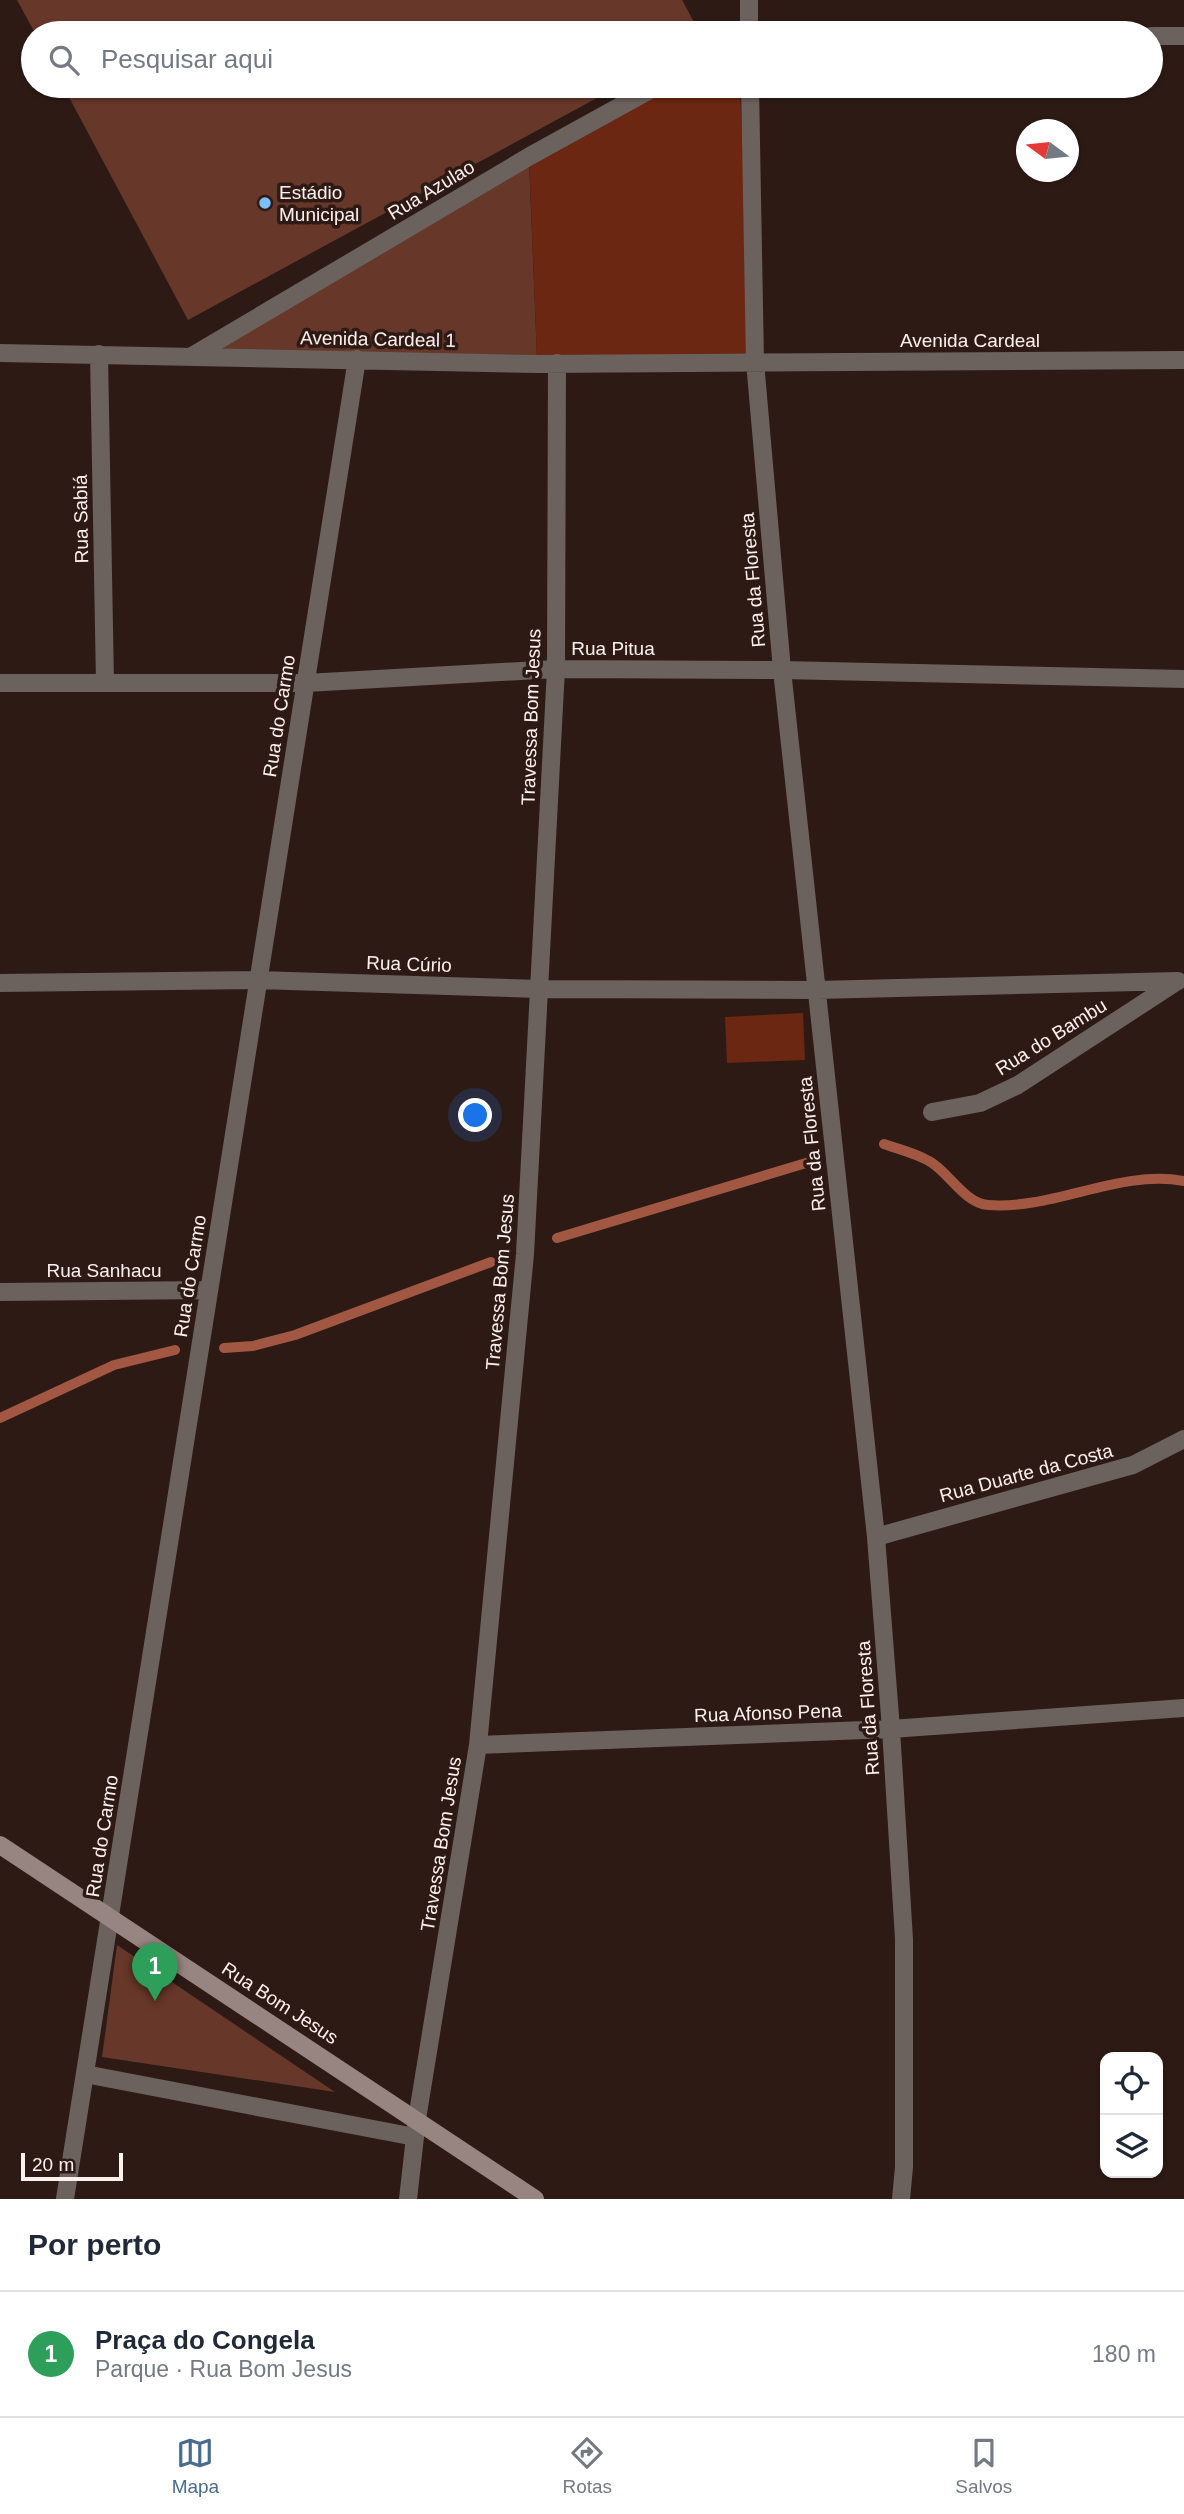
<!DOCTYPE html>
<html lang="pt">
<head>
<meta charset="utf-8">
<style>
	:root { --surface:#fff; --page:#f6f6f7; --text:#1f2937; --muted:#747a83; --line:#e0e1e3; --accent:#496c8e }
	body { margin:0; font-family:Arial,sans-serif; background:var(--page); color:var(--text) }
	.controls { position:absolute; right:21px; bottom:21px; display:grid; overflow:hidden; border-radius:14px; box-shadow:0 2px 5px #0004 }
	.controls button { width:63px; height:63px; display:grid; place-items:center; padding:0; border:0; border-bottom:2px solid var(--line); background:var(--surface); color:var(--text); font:35px sans-serif }
	.compass { position:absolute; left:1016px; top:119px; width:63px; height:63px; border-radius:50%; background:var(--surface); box-shadow:0 2px 5px #0004; rotate:285deg }
	.scale { position:absolute; left:21px; bottom:18px; width:102px; box-sizing:border-box; padding-left:7px; border:4px solid #fef0ec; border-top:0; font-size:19px; line-height:24px; white-space:nowrap; color:#fef0ec; -webkit-text-stroke:5px #2d1a15; paint-order:stroke }
	.you { position:absolute; left:476px; top:1116px; width:24px; height:24px; margin:-18px; border:5px solid #fff; border-radius:50%; background:#1a73e8; box-shadow:0 0 0 10px #1a73e833 }
	.badge { display:grid; place-items:center; width:46px; height:46px; border-radius:50%; background:var(--accent); color:#fff; font-size:23px; font-weight:700 }
	.pin { position:absolute; translate:-50% -58px; filter:drop-shadow(0 2px 4px #0008) }
	.pin::after { content:''; position:absolute; top:37px; width:24px; height:21px; background:inherit; clip-path:polygon(0 0,100% 0,50% 100%) }
	.list { margin:0; padding:0; list-style:none }
	h2 { display:flex; justify-content:space-between; align-items:center; height:91px; margin:0; padding:0 28px; font-size:30px }
	h2 small { font-size:23px; font-weight:400; color:var(--muted) }
	.list li { display:grid; grid-template-columns:46px 1fr auto; gap:21px; align-items:center; box-sizing:border-box; height:126px; padding:0 28px; border-top:2px solid var(--line) }
	.list b { display:block; font-size:26px; white-space:nowrap }
	.list p { margin:0; font-size:23px; white-space:nowrap; color:var(--muted) }
	.list em { font-size:23px; font-style:normal; color:var(--muted) }
	.icon { flex:none; width:38px; height:38px; fill:none; stroke:currentColor; stroke-width:2; stroke-linecap:round; stroke-linejoin:round }
	.map { position:relative; flex:none; width:1184px; height:2199px; overflow:hidden }
	.search { position:absolute; background:var(--surface); box-shadow:0 2px 5px #0004; left:21px; right:21px; top:21px; height:77px; display:flex; align-items:center; gap:18px; box-sizing:border-box; padding:0 24px; border-radius:38px; color:var(--muted); font-size:26px }
	.sheet { height:217px; background:var(--surface) }
	nav { display:flex; justify-content:space-around; align-items:center; box-sizing:border-box; height:98px; border-top:2px solid var(--line); background:var(--surface); font-size:19px; color:var(--muted) }
	nav a { display:grid; justify-items:center; gap:4px }
	nav .on { color:var(--accent) }
	.map>svg:first-child { display:block }
	.green { fill:#673729 }
	.lines { fill:none; stroke-linecap:round; stroke-linejoin:round }
	.stream { stroke:#a15741; stroke-width:10 }
	.building { fill:#6b2712 }
	.street { stroke:#6b615d; stroke-width:18 }
	.secondary { stroke:#968580; stroke-width:18 }
	.poi-dot { fill:#7dbef9; stroke:#2d1a15; stroke-width:2.5 }
	.labels { text-anchor:middle; dominant-baseline:central; stroke-width:7; stroke-linejoin:round; paint-order:stroke }
	.street-label { font-size:19px; fill:#fef0ec; stroke:#2d1a15 }
	.poi-label { font-size:19px; fill:#fef0ec; stroke:#2d1a15; text-anchor:start }
</style>
</head>
<body>
<div class="map">
<svg width="1184" height="2199" viewBox="0 0 1184 2199">
	<rect width="100%" height="100%" fill="#2d1a15"/>
	<!-- green -->
	<path class="green" d="M17,0h665l18,33h-665z
		M63,86h556l-431,234z
		M529,160l8,197 -340,-1z
		M117,1945l218,147 -233,-35z"/>
	<g class="lines">
		<!-- stream -->
		<path class="stream" d="M884,1144c14,5 31,9 45,17 19,10 35,42 59,44 66,5 131,-36 196,-24
			M557,1238l259,-78
			M224,1348l29,-2 42,-11 196,-73
			M0,1418l114,-53 61,-15"/>
	</g>
	<!-- building -->
	<path class="building" d="M667,86h73l11,272 -214,-1 -8,-197z
		M803,1013l2,47 -78,3 -2,-46z"/>
	<g class="lines">
		<!-- street -->
		<path class="street" d="M749,0v33
			M1151,36h33
			M750,86l5,276 27,308 94,867 15,192 13,210v228l-3,32
			M0,353l538,11 646,-4
			M99,354l6,329
			M192,356l338,-200 127,-70
			M0,683h306l250,-14 226,1 402,9
			M0,983l258,-3 281,9 278,1 361,-9
			M932,1112l48,-9 38,-18 158,-103
			M0,1292l209,-2
			M876,1537l257,-72 51,-26
			M478,1745l413,-16 293,-21
			M85,2074l330,63
			M65,2199l292,-1840
			M408,2199l9,-80 61,-374 47,-491 31,-585 1,-306"/>
		<!-- secondary -->
		<path class="secondary" d="M0,1845l535,354"/>
	</g>
	<!-- markers -->
	<circle class="poi-dot" cx="265" cy="203" r="7"/>
	<g class="labels">
		<!-- street labels -->
		<g class="street-label">
			<text transform="translate(431 190) rotate(-31)">Rua Azulao</text>
			<text transform="translate(378 339) rotate(1)">Avenida Cardeal 1</text>
			<text x="970" y="340">Avenida Cardeal</text>
			<text transform="translate(81 519) rotate(-91)">Rua Sabiá</text>
			<text transform="translate(753 580) rotate(-95)">Rua da Floresta</text>
			<text x="613" y="648">Rua Pitua</text>
			<text transform="translate(279 716) rotate(-81)">Rua do Carmo</text>
			<text transform="translate(531 717) rotate(-88)">Travessa Bom Jesus</text>
			<text transform="translate(409 964) rotate(2)">Rua Cúrio</text>
			<text transform="translate(1051 1037) rotate(-32)">Rua do Bambu</text>
			<text transform="translate(812 1144) rotate(-96)">Rua da Floresta</text>
			<text x="104" y="1270">Rua Sanhacu</text>
			<text transform="translate(190 1276) rotate(-81)">Rua do Carmo</text>
			<text transform="translate(500 1282) rotate(-85)">Travessa Bom Jesus</text>
			<text transform="translate(1026 1473) rotate(-15)">Rua Duarte da Costa</text>
			<text transform="translate(868 1708) rotate(-94)">Rua da Floresta</text>
			<text transform="translate(768 1713) rotate(-2)">Rua Afonso Pena</text>
			<text transform="translate(102 1836) rotate(-81)">Rua do Carmo</text>
			<text transform="translate(441 1844) rotate(-81)">Travessa Bom Jesus</text>
			<text transform="translate(280 2003) rotate(33)">Rua Bom Jesus</text>
		</g>
		<!-- poi labels -->
		<g class="poi-label">
			<text x="279" y="192">Estádio<tspan x="279" dy="22">Municipal</tspan></text>
		</g>
	</g>
</svg>
<div class="controls">
<button><svg class="icon" aria-label="locate" viewBox="0 0 24 24"><circle cx="12" cy="12" r="6"/><path d="M12 2v4M12 18v4M2 12h4M18 12h4"/></svg></button>
<button><svg class="icon" aria-label="layers" viewBox="0 0 24 24"><path d="M12 4l9 5-9 5-9-5zM3 14l9 5 9-5"/></svg></button>
</div>
<svg class="compass" viewBox="-18 -18 36 36"><path d="M0-13l5 13h-10z" fill="#e53935"/><path d="M0 13l5-13h-10z" fill="#747a83"/></svg>
<div class="scale">20 m</div>
<div class="you"></div>
<div class="pin badge" style="left:155px;top:2001px;background:#2e9e5b">1</div>
<div class="search"><svg class="icon" aria-label="search" viewBox="0 0 24 24"><circle cx="10" cy="10" r="6"/><path d="M15 15l6 6"/></svg>Pesquisar aqui</div>
</div>
<section class="sheet">
<h2>Por perto<small></small></h2>
<ul class="list">
<li><span class="badge" style="background:#2e9e5b">1</span><div><b>Praça do Congela</b><p>Parque · Rua Bom Jesus</p></div><em>180 m</em></li>
</ul>
</section>
<nav>
<a class="on"><svg class="icon" aria-label="map" viewBox="0 0 24 24"><path d="M3 6l6-2 6 2 6-2v14l-6 2-6-2-6 2zM9 4v14M15 6v14"/></svg>Mapa</a>
<a><svg class="icon" aria-label="directions" viewBox="0 0 24 24"><path d="M12 3l9 9-9 9-9-9zM9 14v-3h6M13 9l2 2-2 2"/></svg>Rotas</a>
<a><svg class="icon" aria-label="saved" viewBox="0 0 24 24"><path d="M7 4h10v16l-5-4-5 4z"/></svg>Salvos</a>
</nav>
</body>
</html>
